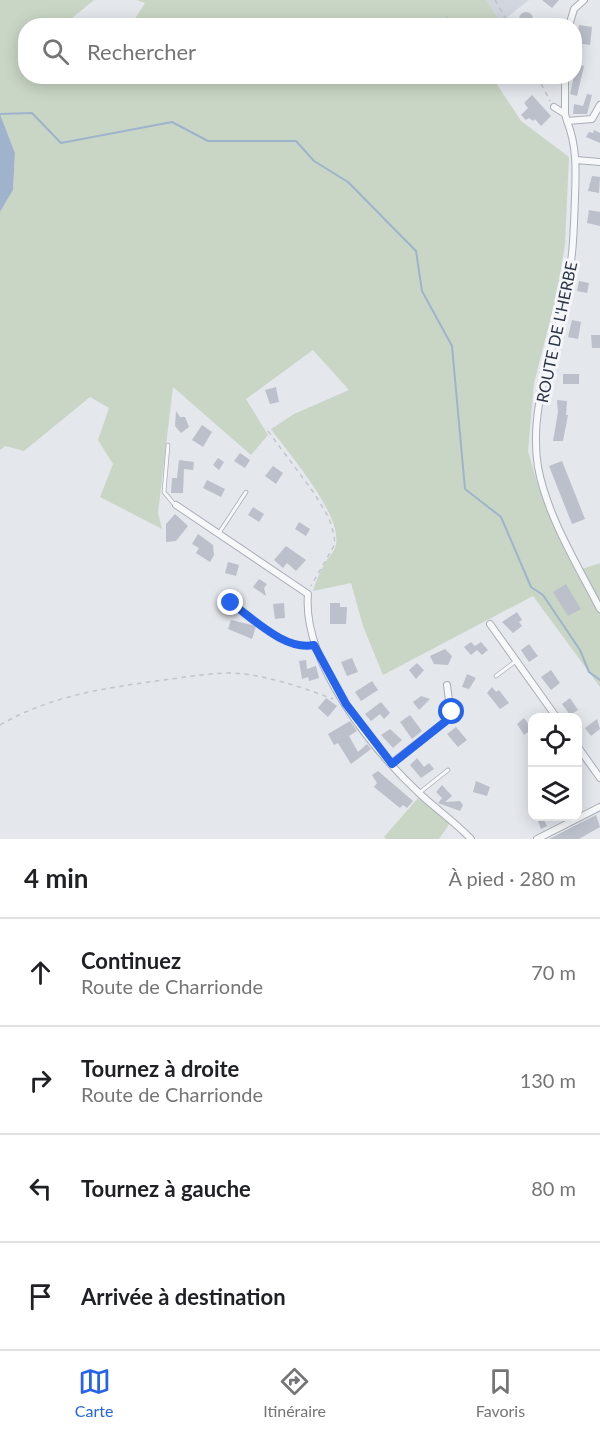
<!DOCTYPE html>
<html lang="fr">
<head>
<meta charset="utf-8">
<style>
	:root { --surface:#fff; --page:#f6f6f6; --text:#202124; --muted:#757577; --line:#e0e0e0; --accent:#2563eb }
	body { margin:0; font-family:Lato,sans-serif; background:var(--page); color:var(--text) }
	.controls { position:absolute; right:18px; bottom:18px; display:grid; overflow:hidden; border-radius:12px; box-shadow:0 3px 15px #0003 }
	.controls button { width:54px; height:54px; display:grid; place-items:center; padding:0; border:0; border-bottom:2px solid var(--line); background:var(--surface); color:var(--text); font:30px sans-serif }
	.stop { position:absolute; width:18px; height:18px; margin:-14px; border:4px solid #2563eb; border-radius:50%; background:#fff }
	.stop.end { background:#2563eb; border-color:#fff; box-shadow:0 2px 6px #0008 }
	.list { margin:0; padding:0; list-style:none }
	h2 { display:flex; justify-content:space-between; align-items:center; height:78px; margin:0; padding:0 24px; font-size:26px }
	h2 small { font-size:20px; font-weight:400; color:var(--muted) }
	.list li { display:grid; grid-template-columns:39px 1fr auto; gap:18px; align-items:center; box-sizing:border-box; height:108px; padding:0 24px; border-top:2px solid var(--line) }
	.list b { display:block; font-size:22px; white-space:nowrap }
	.list p { margin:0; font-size:20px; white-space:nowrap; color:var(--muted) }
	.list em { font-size:20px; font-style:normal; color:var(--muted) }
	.icon { flex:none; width:33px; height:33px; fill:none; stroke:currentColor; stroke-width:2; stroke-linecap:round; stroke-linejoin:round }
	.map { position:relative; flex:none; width:600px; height:839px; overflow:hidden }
	.search { position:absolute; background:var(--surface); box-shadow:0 3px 15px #0003; left:18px; right:18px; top:18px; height:66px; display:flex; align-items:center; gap:15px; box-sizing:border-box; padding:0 21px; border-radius:24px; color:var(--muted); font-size:22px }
	.sheet { height:510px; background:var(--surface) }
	nav { display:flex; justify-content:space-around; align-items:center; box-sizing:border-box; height:84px; border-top:2px solid var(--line); background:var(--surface); font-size:16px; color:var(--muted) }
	nav a { display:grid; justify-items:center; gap:3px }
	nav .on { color:var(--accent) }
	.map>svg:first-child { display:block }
	.built { fill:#d2d6de }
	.green { fill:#c9d6c5 }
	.water { fill:#9fb4cc }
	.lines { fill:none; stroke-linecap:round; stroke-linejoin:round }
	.stream { stroke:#9fb4cc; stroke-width:2 }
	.building { fill:#bbc0ca }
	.service-casing { stroke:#a9aeb7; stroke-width:4.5 }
	.minor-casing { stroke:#a9aeb7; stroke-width:8 }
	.path { stroke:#c2c5cb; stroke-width:1.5; stroke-dasharray:4.5 4.5; stroke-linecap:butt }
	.service { stroke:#f7f8fa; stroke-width:3 }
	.minor { stroke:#f7f8fa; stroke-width:6 }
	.route { stroke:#2563eb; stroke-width:8 }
	.labels { text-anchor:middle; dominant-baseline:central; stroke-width:6; stroke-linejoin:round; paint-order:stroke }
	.street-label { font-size:16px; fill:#2b3445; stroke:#f4f6f9 }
</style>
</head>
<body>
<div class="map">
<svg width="600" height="839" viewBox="0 0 600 839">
	<rect width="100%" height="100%" fill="#e4e7ec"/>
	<!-- built -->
	<path class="built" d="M486,0h43l-28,22z"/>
	<!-- green -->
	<path class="green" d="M0,0h94l-22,18 1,7 -47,1v50h69l3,4 2,-4 392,1 29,44 48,36 -4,87 -8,50 -23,89 -6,68 10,35 38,85 24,-8v124l-67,-91 -150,79 -20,-49 -12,-43 -38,8c3,-9 6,-18 11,-26 3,-7 10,-12 12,-20 6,-31 -47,-91 -65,-116l23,-15 55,-24 -36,-40 -67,49 22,36 -17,20 -78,-68 -15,126 4,16 -62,-32 13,-33 -15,-24 11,-32 -19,-11 -66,54 -19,-5 -5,4v-238l13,-22 2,-37 -15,-39z
		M137,0h349l17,25h-372l14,-22z
		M418,798l32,25 -11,16h-53l-2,-2z"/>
	<!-- water -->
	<path class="water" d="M0,114l15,39 -2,37 -13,22z"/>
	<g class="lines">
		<!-- stream -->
		<path class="stream" d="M0,114l32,-1 29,30 111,-21 36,19h88l18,20 34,21 68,69 6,40 30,55 13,143 36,28 30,70 12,8 37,55 9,22 11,8"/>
	</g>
	<!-- building -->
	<path class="building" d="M542,0h17l-7,8z
		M519 19a7 7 0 1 1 14 0a7 7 0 1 1-14 0Z
		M579,25l13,2 -2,18 -14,-2z
		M577,64l7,2 -7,30 -7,-2z
		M587,94l5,1 -5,19h-14l1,-10 9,2z
		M532,95l19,21 -10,10 -6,-7 -2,2 -4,-3 -3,2 -5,-5 7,-7 -4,-5z
		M594,130l6,3v10l-14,-6 3,-5 4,1z
		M592,176l8,1 -1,16 -11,-2z
		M589,210l11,2v14l-13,-3z
		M579,281l10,2 -2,10 -10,-2z
		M572,320l9,2 -3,17 -10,-2z
		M591,335h9v13h-8z
		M563,374h16v10h-16z
		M276,387l3,15 -9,2 -5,-14z
		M557,400l10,1 -1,14h2l-5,26h-10l5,-29z
		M176,411l4,6h5l4,10 -8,6 -6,-7z
		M202,425l10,7 -9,15 -11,-7z
		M240,453l10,7 -5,8 -11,-7z
		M218,458l6,4 -5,8 -6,-5z
		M179,460l15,2 -1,8 -9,-1 -1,24h-12l1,-15h5z
		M562,461l23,58 -13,5 -23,-58z
		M273,466l10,7 -7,11 -11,-8z
		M207,480l18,9 -4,8 -18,-9z
		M253,507l11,7 -5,8 -11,-7z
		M175,514l13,12 -12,15 -10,1v-18z
		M299,522l11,7 -4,7 -11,-7z
		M198,534l15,11 1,10 -4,7 -14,-9 3,-5 -7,-4z
		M286,546l20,14 -10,11 -9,-8 -4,5 -9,-8z
		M228,562l11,3 -3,11 -11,-3z
		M259,579l8,5 -3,4 2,8 -13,-9z
		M566,584l15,25 -13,7 -15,-24z
		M284,603l1,15 -10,1 -2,-15z
		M330,603h10v4h7l-1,17h-16z
		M517,612l5,8 -3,2 3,4 -9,7 -11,-11z
		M231,620l25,6 -4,13 -24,-10z
		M471,642l4,4 6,-4 7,8 -6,5 -5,-5 -6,5 -7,-8z
		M529,644l9,12 -9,6 -8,-12z
		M445,649l7,7 -4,9 -14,-1 -4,-8z
		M352,658l6,14 -11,4 -6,-14z
		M306,660l1,9 9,-3 3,12 -10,3 -1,-4 -6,2 -3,-18z
		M417,663l7,7 -8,9 -7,-9z
		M551,670l9,13 -9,7 -10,-13z
		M467,674l9,4 -7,11 -7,-2z
		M372,681l6,9 -17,11 -6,-9z
		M492,687l4,5 3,-2 10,13 -9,6 -13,-16z
		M421,696l9,3 -11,11 -6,-8z
		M326,698l11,8 -9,11 -10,-9z
		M570,698l8,12 -8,5 -8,-11z
		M381,702l9,11 -6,6 -4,-5 -9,7 -6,-7z
		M410,715l12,16 -10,8 -12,-17z
		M524,718l8,11 -8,6 -7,-11z
		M597,719l3,10 -9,7 -6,-8z
		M350,721l7,10 -8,5 9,16 9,-8 4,5 -20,15 -13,-21 -4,2 -6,-11z
		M456,727l11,13 -9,7 -11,-13z
		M390,729l12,11 -9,8 -12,-13z
		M417,758l7,9 5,-4 5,6 -13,9 -11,-13z
		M378,771l35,30 -6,7 -4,-3 -3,3 -26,-21 3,-4 -5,-8z
		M476,781l14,6 -3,9 -14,-4z
		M442,785l10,11 -7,6 15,-1 3,4 -3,6 -22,-8 4,-5 -6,-6z
		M596,815l4,12 -21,12h-30z
		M536,816h6l5,10 -6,3z"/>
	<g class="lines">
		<!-- service casing -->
		<g class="service-casing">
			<path id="service" d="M168,445l-4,47 10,12
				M219,533l27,-41
				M496,676l20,-15
				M419,793l29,-23"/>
		</g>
		<!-- minor casing -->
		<g class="minor-casing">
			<path id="minor" d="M569,26l5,-17 10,-9
				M565,76v38l2,7
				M600,105l-8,14 -25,2c10,25 9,49 8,76 -1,31 -2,61 -8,91 -11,58 -39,118 -29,179 9,49 39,97 62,142
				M554,107l11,7
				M576,160l24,2
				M176,505l132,89c-6,68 64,155 111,199 17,16 36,29 52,46
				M490,624l67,94
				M578,747l22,31
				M392,763l59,-46 -4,-32
				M537,839l63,-32"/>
		</g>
		<!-- path -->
		<path class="path" d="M495,0l15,26
			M446,16l7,10
			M537,76l13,25
			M268,431l46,62 15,25 5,17 1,9 -24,42
			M231,603l57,39 20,4
			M0,725c53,-31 112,-38 171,-46 23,-3 50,-8 73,-5 31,4 60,14 89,25"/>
		<!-- service -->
		<use href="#service" class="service"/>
		<!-- minor -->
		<use href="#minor" class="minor"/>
	</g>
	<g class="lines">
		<!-- route -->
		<path class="route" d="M231,603c23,16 54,48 83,42l32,59 46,60 59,-47 1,-5"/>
	</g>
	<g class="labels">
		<!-- street labels -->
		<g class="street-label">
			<text transform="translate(556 332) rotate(-78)">ROUTE DE L'HERBE</text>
		</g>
	</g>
</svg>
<div class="controls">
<button><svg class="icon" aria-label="locate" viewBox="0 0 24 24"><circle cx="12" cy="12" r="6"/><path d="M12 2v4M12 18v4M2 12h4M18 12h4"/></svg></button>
<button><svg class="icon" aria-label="layers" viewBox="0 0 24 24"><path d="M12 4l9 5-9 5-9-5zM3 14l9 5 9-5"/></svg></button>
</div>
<div class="stop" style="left:452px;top:712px"></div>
<div class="stop end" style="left:231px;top:603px"></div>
<div class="search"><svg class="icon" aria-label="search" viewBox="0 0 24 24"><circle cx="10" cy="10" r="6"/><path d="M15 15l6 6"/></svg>Rechercher</div>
</div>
<section class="sheet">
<h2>4 min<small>À pied · 280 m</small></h2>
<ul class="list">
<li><svg class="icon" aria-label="ahead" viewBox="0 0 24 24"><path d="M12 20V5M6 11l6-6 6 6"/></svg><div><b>Continuez</b><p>Route de Charrionde</p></div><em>70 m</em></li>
<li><svg class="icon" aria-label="right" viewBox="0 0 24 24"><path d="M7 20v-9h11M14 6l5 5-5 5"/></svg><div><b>Tournez à droite</b><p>Route de Charrionde</p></div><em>130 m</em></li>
<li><svg class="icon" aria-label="left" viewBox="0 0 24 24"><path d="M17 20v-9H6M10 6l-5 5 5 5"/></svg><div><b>Tournez à gauche</b></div><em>80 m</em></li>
<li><svg class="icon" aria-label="arrive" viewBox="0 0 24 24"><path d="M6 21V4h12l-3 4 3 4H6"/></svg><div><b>Arrivée à destination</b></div></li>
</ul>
</section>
<nav>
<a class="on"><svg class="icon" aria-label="map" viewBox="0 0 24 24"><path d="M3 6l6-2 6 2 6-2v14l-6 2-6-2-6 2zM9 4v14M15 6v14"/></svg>Carte</a>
<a><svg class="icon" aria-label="directions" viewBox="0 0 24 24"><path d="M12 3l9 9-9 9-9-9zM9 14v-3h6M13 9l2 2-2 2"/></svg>Itinéraire</a>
<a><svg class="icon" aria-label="saved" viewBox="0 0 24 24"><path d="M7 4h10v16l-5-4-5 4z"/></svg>Favoris</a>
</nav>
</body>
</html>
